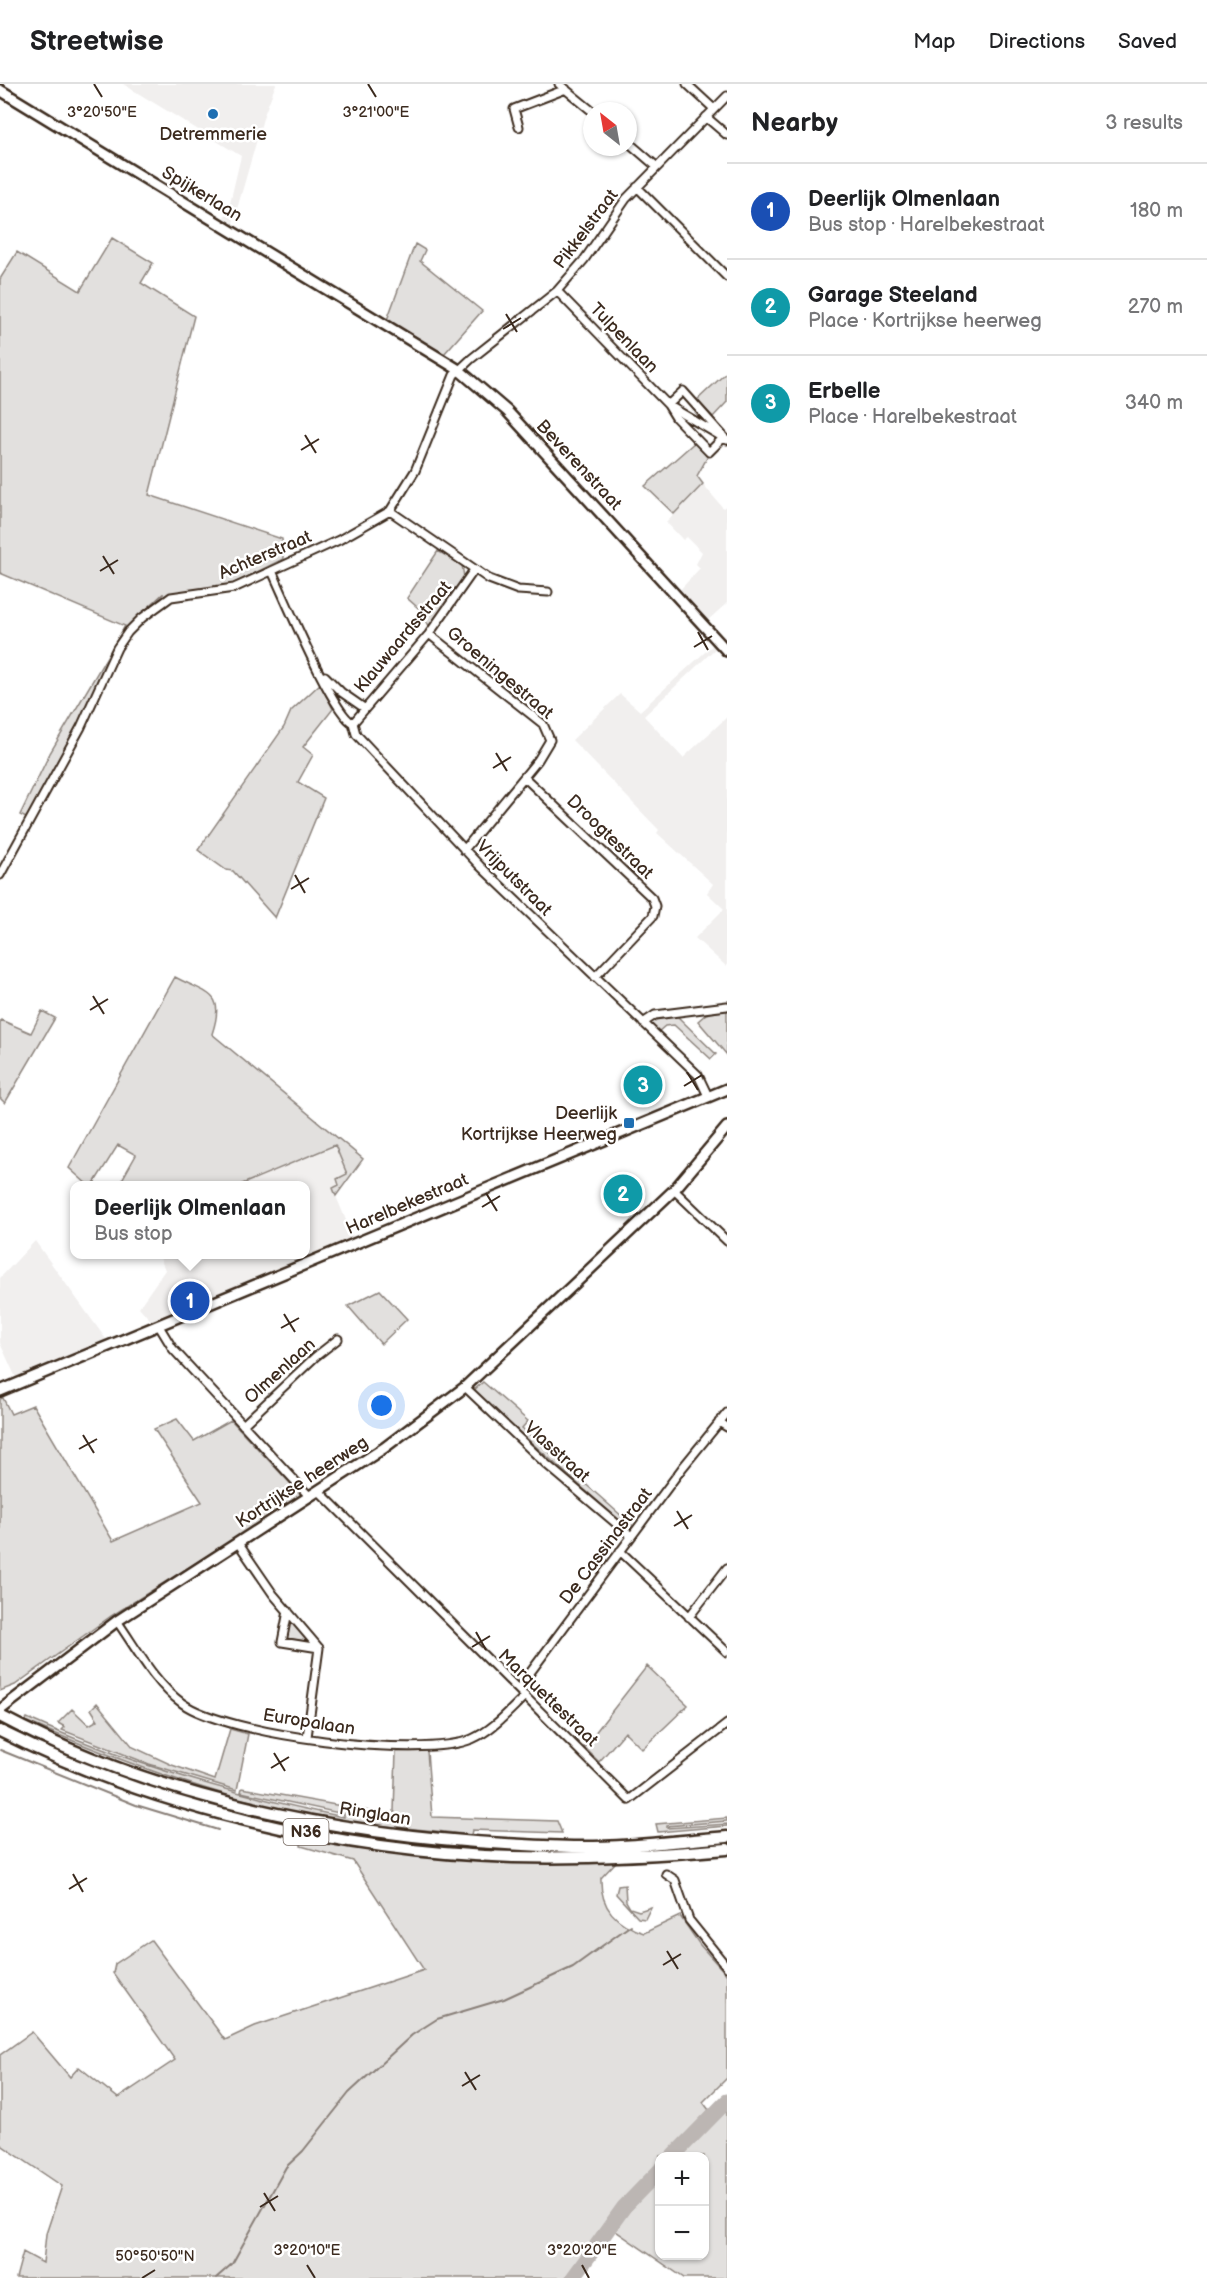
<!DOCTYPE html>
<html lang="en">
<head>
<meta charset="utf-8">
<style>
	:root { --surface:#fff; --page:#f6f6f6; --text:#202124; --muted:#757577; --line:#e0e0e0; --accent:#ea580c }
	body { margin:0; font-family:"Balsamiq Sans",sans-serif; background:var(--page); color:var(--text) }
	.controls { position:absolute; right:18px; bottom:18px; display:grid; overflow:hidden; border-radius:12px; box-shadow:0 2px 4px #0004 }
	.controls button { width:54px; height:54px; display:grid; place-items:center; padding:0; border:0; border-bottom:2px solid var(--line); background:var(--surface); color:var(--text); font:30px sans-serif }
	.compass { position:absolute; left:583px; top:18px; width:54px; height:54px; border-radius:50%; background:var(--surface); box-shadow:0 2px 4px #0004; rotate:329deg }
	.you { position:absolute; left:382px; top:1322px; width:21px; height:21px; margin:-15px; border:4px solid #fff; border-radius:50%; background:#1a73e8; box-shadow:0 0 0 9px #1a73e833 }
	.badge { display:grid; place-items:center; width:39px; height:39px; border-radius:50%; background:var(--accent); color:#fff; font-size:20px; font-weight:700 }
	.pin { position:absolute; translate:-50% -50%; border:3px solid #fff; box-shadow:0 2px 6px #0006 }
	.popup { position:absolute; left:70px; top:1097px; width:240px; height:78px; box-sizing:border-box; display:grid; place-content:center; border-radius:12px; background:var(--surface); filter:drop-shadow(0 2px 4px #0005); font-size:20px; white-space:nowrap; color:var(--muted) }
	.popup b { font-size:22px; color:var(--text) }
	.popup::after { content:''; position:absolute; left:50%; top:100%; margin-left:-12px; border:12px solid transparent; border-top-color:var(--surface) }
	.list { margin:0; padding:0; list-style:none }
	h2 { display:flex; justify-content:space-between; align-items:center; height:78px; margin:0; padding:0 24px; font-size:26px }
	h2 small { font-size:20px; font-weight:400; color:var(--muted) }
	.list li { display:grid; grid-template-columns:39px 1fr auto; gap:18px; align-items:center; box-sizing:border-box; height:96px; padding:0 24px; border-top:2px solid var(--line) }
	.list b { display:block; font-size:22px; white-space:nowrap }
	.list p { margin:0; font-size:20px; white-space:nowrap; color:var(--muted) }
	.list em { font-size:20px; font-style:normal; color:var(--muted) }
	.map { position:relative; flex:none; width:727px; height:2194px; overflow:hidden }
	header { display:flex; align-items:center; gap:36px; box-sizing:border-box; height:84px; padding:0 30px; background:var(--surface); border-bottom:2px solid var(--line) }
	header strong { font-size:28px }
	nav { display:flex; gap:33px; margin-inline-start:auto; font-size:21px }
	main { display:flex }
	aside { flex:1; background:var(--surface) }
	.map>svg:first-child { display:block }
	.built { fill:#f1efee }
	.green { fill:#e2e0de; stroke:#8e857e; stroke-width:1.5 }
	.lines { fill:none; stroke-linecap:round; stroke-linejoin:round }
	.stream { stroke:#887e77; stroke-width:2 }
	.river { stroke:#bcb6b3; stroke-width:15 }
	.minor-casing { stroke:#3b2a1e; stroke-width:11 }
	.tertiary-casing { stroke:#3b2a1e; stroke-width:14 }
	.primary-casing { stroke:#3b2a1e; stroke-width:15 }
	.minor { stroke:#fff; stroke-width:7 }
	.tertiary { stroke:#fff; stroke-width:9 }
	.primary { stroke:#fff; stroke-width:10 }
	.ticks { fill:none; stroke:#3b2a1e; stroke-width:2 }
	.poi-dot { fill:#1f6fb2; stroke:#fff; stroke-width:2 }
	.labels { text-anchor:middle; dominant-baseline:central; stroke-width:5; stroke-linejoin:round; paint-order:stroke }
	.shield { fill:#fff; stroke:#766a62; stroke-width:1.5 }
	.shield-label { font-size:16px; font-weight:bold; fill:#3b2a1e }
	.poi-label { font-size:18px; fill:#3b2a1e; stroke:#fff }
	.street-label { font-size:18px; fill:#3b2a1e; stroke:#fff }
	.ticks-label { font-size:15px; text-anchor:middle; fill:#3b2a1e; stroke:#fff; stroke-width:5; stroke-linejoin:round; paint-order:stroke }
</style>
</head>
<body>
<header>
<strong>Streetwise</strong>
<nav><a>Map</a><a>Directions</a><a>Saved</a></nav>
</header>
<main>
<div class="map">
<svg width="727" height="2194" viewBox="0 0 727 2194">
	<rect width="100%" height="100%" fill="#fff"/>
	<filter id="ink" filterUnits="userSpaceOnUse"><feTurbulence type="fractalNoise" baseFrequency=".0167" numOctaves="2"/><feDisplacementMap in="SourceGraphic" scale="12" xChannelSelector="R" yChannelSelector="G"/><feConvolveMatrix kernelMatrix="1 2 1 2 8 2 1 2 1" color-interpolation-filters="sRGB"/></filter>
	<g filter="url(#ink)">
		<!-- built -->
		<path class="built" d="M123,0h153l-12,31 -31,108 -9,-6 5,-10 12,-51z
			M703,400l20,24 4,-3v98l-20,18 -28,-30 21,-23 -4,-4 6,-12 -15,-15 -4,3 -17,-18z
			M714,560l2,4 -72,68 39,42 44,-41v250l-32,-29 29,-29 -17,-16 6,-9 -56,-51 2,-3 -87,-90 48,-46 20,17z
			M335,1061l12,30 -14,14 20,48 -200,86 -14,-16 26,-37 -6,-15 147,-1v-68l-66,-1z
			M35,1157l73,101 -91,38 -17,-37v-65z"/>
		<!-- green -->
		<path class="green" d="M112,154l41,25 -12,20 53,33 -45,179 133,44 1,20 -50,25 -62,10 -13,6 -29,26 -101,193 -8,-4 30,-62 75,-127 -125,-53v-294l17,-27 63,39z
			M415,160l10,6 -5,11 62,50 -38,43 -57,-34z
			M727,288v30l-14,15 -16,-17z
			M695,358l13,14 -11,20 6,8 -29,30 -29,-28z
			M438,467l24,14 2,12 -34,49 -8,-8 3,-4 -18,-16z
			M320,600l13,25 -30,38 10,8 -15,27 26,16 -49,120 -42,-47 -7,-1 -28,-20 86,-123 7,-16z
			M175,893c34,18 51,15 37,57l151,125 -27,37 -3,-8 6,-3 -2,-6 10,-5 -12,-29 -95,40h-121l17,-30 -18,-10 -25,40h-5l-19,-17z
			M727,926v45l-29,-34 8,-7z
			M42,927l13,7 -50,85 -5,-5v-75l1,-3 30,13z
			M676,931l40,39 -5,5 -37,-34 -9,1 -7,6 -8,-9 4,-5z
			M380,1206l27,29 -26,25 -33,-38z
			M483,1298l45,39 -6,7 110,97 -3,4 -156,-138z
			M3,1314l8,16 22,-9 80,136 89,-39 -48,-73 23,-10 17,22 37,-21 71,76 -191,120 -96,69 -15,6v-292z
			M289,1534l22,24 -26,-4z
			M647,1582l41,39 -46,44 -17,-17 -26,30 -15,-15z
			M97,1619l36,44 39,18 43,15 15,-51 18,5 -11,56 -88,-26 -87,-34 3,-3 -7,-4 14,-14 17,16 9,-5 -7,-11z
			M27,1634c102,46 207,77 317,99v-3l-103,-22 1,-4 155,28 -3,-5 2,-59 31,-1 5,66 125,4 5,12 -90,-3 -1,5c-42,-5 -85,-8 -127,-14 -111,-17 -217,-57 -319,-100z
			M727,1734v3l-60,5v2l60,-4v2l-69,6 -2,-8z
			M302,1752l20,4 295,21 -16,17c-1,30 15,46 43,55l36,-17 20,29 27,30v103l-24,24 6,8 -42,46h-7l-1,8 -39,39 -50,75h-554l7,-26 20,11 3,-29 16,-48 -62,-42v-89l32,-23 38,45 9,-10 39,31 57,-38 -62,-87 2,-9 36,-24 74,100 30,-14 169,-56 -71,-109 -52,-15z
			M625,1801l1,16 4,7 9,3 12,-4 -6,12 -7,-1 -22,-24 2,-8z
			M727,2022v172h-43l-71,-49 46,-52 1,79h44v-100h-26z"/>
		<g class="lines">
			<!-- stream -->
			<path class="stream" d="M132,539l31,-29
				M0,1666l136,55 82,25
				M216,2194l16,-14 54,-97 17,-16 46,-58 63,-58 25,-16 67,-20 69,-32 58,-42"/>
			<!-- river -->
			<path class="river" d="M673,2072l54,-55
				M573,2194l51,-71 36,-37"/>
			<!-- minor casing -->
			<g class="minor-casing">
				<path id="minor" d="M559,0l33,27
					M687,0l27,25
					M706,33l21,18
					M519,43l-5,-18 52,-20
					M628,58l29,25
					M637,103l90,90
					M557,207l111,114 59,35
					M683,307l41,46 -15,15 -33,-34 -8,-13z
					M390,427l99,68 29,11 30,2
					M272,487c12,25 61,144 81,152l3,11 124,132 218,209 10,21
					M429,550l114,90 7,16 -12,20 -74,90
					M325,592l16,16 23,16
					M353,639l76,-89 45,-64
					M524,693l128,121 3,8 -2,10 -58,61
					M0,791l81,-148 36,-79 11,-16 14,-14 29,-21 63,-9 105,-48 51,-29 25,-40 39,-96 17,-16 86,-68 27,-31 42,-61 101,-103
					M643,939l12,-8 72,-9
					M674,1106l53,51
					M159,1242l14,23 137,148
					M465,1303l81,77 85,72
					M719,1338l8,5
					M243,1341l72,-68 23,-18
					M319,1407l310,309 98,-76
					M238,1459l35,51 46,54 -12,89
					M620,1467l107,101
					M288,1527l-6,31 37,6
					M689,1533l38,-49
					M117,1537c19,27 38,63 65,82 43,32 240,57 290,36 21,-9 37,-28 53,-43
					M518,1605l165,-222 44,-54
					M666,1790l9,6 14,40 38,47"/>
			</g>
			<!-- tertiary casing -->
			<g class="tertiary-casing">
				<path id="tertiary" d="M0,6l459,280 48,41 220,240
					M0,1307l727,-302
					M0,1626l117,-89 267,-173 81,-61 209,-197 53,-63"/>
			</g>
			<!-- primary casing -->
			<g class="primary-casing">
				<path id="primary" d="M0,1632c174,92 378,126 573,131 52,1 103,-6 154,-10
					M0,1647c153,77 342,121 513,126 72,2 143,-2 214,-8"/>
			</g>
			<!-- minor -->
			<use href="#minor" class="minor"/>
			<!-- tertiary -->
			<use href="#tertiary" class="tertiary"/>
			<!-- primary -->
			<use href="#primary" class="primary"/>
		</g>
	</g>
	<!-- ticks -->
	<path class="ticks" d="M94,0l8,13M368,0l8,13M506,230l11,18M503,245l18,-11M305,351l11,18M301,366l18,-11M103,472l11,18M100,487l18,-11M698,548l10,18M694,563l18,-11M496,669l11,18M493,684l18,-11M295,791l10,18M291,805l18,-11M93,912l11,18M90,926l18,-11M687,988l11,18M684,1002l18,-11M486,1109l11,18M482,1123l18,-11M284,1230l11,18M281,1244l18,-10M83,1351l11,18M79,1365l18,-10M677,1427l11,18M674,1442l18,-11M476,1548l10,18M472,1563l18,-11M274,1669l11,18M271,1684l18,-11M73,1790l10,18M69,1805l18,-11M667,1867l11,18M663,1881l18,-11M465,1988l11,18M462,2002l18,-11M264,2109l11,18M260,2123l18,-11M307,2181l8,13M582,2181l7,13M142,2194l13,-8"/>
	<!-- markers -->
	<g class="poi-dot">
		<circle cx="213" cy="30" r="6"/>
		<rect x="623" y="1033" width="12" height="12" rx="3"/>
	</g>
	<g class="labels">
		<!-- shield labels -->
		<rect class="shield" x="283.5" y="1735" width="45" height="26" rx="4.5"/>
		<g class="shield-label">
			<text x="306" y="1748">N36</text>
		</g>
		<!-- poi labels -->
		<g class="poi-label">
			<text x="213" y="50">Detremmerie</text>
			<text x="617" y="1029" text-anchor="end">Deerlijk<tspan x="617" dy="21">Kortrijkse Heerweg</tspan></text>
		</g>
		<!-- street labels -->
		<g class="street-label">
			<text transform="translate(202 110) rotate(31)">Spijkerlaan</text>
			<text transform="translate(586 145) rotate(-53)">Pikkelstraat</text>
			<text transform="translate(624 254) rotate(46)">Tulpenlaan</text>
			<text transform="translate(579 381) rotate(47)">Beverenstraat</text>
			<text transform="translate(265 471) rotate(-23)">Achterstraat</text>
			<text transform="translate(403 553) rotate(-50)">Klauwaardsstraat</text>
			<text transform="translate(500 589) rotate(40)">Groeningestraat</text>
			<text transform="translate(610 753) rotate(44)">Droogtestraat</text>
			<text transform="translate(514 794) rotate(45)">Vrijputstraat</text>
			<text transform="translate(407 1120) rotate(-23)">Harelbekestraat</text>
			<text transform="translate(280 1287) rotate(-42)">Olmenlaan</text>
			<text transform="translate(557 1368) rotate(42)">Vlasstraat</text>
			<text transform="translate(302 1398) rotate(-33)">Kortrijkse heerweg</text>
			<text transform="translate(606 1462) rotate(-53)">De Cassinastraat</text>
			<text transform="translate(548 1614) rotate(44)">Marquettestraat</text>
			<text transform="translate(309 1638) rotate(9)">Europalaan</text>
			<text transform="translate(375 1730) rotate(9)">Ringlaan</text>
		</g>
	</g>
	<g class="ticks-label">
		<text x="102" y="33">3°20'50"E</text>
		<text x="376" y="33">3°21'00"E</text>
		<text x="307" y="2171">3°20'10"E</text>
		<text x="582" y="2171">3°20'20"E</text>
		<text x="155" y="2177">50°50'50"N</text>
	</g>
</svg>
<div class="controls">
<button>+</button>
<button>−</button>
</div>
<svg class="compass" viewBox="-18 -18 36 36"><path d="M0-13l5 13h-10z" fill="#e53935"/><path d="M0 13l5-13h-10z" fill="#757577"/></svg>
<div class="you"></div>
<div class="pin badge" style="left:190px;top:1217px;background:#1a4fb4">1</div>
<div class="popup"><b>Deerlijk Olmenlaan</b>Bus stop</div>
<div class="pin badge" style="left:623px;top:1110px;background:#0f9aa8">2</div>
<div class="pin badge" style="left:643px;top:1001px;background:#0f9aa8">3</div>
</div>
<aside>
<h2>Nearby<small>3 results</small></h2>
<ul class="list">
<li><span class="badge" style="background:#1a4fb4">1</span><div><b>Deerlijk Olmenlaan</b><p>Bus stop · Harelbekestraat</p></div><em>180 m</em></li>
<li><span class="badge" style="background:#0f9aa8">2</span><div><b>Garage Steeland</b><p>Place · Kortrijkse heerweg</p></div><em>270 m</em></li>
<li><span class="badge" style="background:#0f9aa8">3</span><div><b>Erbelle</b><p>Place · Harelbekestraat</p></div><em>340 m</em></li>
</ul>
</aside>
</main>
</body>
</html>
